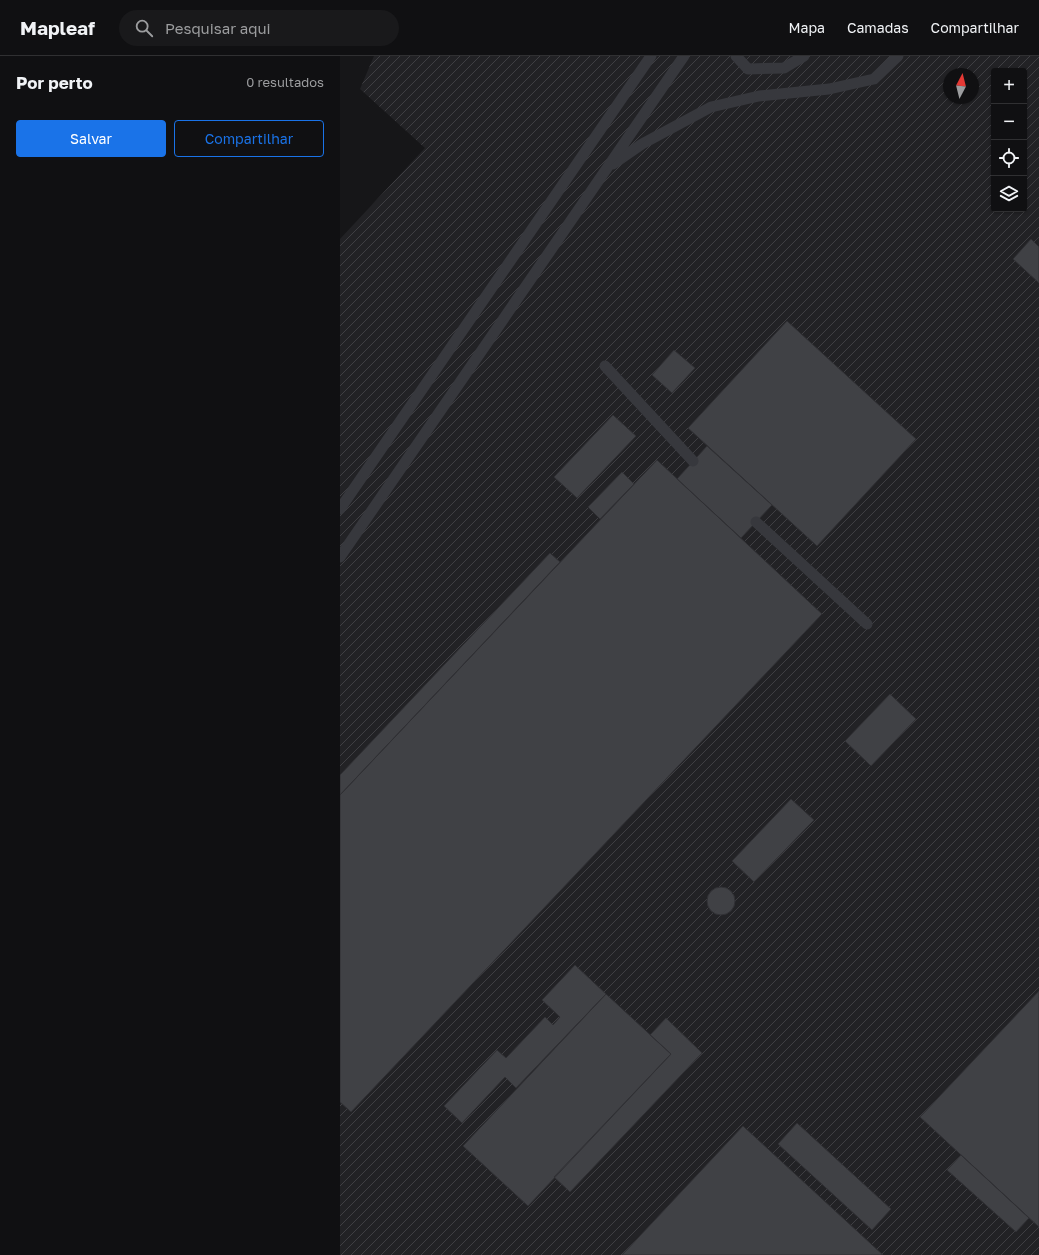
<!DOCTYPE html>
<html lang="pt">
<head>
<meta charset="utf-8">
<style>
	:root { --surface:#101012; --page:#19191b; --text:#f1f3f6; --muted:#9c9d9f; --line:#303032; --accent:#1a73e8 }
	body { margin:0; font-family:"Golos Text",sans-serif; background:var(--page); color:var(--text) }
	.controls { position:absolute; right:12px; top:12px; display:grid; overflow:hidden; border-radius:4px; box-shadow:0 1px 3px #0004 }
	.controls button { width:36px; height:36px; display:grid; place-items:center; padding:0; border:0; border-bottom:1px solid var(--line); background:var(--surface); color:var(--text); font:20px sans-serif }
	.compass { position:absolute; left:603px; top:12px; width:36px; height:36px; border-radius:50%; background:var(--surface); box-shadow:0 1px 3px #0004; rotate:7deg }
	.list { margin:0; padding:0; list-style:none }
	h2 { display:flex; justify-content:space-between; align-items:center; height:52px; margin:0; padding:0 16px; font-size:17px }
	h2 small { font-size:13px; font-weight:400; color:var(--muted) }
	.actions { display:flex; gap:8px; padding:12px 16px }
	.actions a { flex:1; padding:9px 0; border:1px solid var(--accent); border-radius:4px; text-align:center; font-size:14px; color:var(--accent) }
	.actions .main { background:var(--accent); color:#fff }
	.icon { flex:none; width:22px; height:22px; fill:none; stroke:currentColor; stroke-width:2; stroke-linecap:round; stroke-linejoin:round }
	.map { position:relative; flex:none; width:699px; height:1199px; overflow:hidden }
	header { display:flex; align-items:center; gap:24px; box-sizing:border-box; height:56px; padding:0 20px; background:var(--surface); border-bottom:1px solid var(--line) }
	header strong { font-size:19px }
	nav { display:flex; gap:22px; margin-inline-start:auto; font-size:14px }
	.search { width:280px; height:36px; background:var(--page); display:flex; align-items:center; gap:10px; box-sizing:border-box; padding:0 14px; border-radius:22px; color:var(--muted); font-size:15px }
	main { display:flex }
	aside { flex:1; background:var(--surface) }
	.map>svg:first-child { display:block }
	.industrial { fill:url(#industrial-furrows); fill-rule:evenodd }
	.building { fill:#404145; stroke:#303034 }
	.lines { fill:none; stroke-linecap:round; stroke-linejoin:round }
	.service { stroke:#37383d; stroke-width:11 }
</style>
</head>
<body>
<header>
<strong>Mapleaf</strong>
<div class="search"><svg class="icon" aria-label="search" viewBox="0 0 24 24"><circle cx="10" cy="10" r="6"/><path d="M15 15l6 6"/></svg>Pesquisar aqui</div>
<nav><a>Mapa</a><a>Camadas</a><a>Compartilhar</a></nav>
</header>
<main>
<aside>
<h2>Por perto<small>0 resultados</small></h2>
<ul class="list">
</ul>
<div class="actions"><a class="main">Salvar</a><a>Compartilhar</a></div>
</aside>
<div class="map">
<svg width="699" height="1199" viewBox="0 0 699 1199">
	<defs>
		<pattern id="industrial-furrows" width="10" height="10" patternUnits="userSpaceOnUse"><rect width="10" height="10" fill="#222225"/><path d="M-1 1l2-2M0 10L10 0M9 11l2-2" fill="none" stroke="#3f3f43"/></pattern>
	</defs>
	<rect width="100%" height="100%" fill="#161618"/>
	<!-- industrial -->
	<path class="industrial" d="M34,0h665v1199h-699v-1016l85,-91 -65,-59zM654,15h30v138h-30zM609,18h24v24h-24z"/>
	<!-- building -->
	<path class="building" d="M691,183l8,8v36l-26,-24z
		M447,265l129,118 -99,107 -129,-118z
		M334,294l21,18 -23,25 -20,-18z
		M273,359l23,21 -59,62 -23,-21z
		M367,390l65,59 -31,33 -64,-59z
		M317,404l165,154 -471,498 -11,-10v-307z
		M282,416l12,12 -34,35 -12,-12z
		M210,497l10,9 -220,233v-20z
		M550,638l26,25 -45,47 -26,-25z
		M451,743l23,21 -60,62 -22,-21z
		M367 845a14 14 0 1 1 28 0a14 14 0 1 1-28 0Z
		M235,909l31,29 -90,94 -11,-11 -43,46 -18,-17 53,-56 9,8 39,-41 8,8 7,-8 -18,-17z
		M699,935v236l-119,-110z
		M266,938l65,60 -143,152 -65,-60z
		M326,962l36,35 -132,139 -16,-15 117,-123 -21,-19z
		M457,1067l94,86 -19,21 -94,-86z
		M403,1070l140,129h-261z
		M621,1099l68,63 -13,14 -69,-62z"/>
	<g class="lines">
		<!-- service -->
		<path class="service" d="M396,0l12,13 36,-1 20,-12
			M273,108l29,-20 69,-37 48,-11 70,-7 45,-10 24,-23
			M265,310l88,95
			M0,453l311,-453
			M416,466l111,102
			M0,501l344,-501"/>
	</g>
</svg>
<div class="controls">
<button>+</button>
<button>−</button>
<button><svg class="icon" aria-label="locate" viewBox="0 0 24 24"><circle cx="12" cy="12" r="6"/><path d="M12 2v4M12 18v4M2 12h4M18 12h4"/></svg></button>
<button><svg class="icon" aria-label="layers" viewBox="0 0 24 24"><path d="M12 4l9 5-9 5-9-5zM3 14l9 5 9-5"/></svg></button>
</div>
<svg class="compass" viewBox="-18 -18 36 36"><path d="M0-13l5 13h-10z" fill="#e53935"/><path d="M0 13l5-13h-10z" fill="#9c9d9f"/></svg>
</div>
</main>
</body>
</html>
